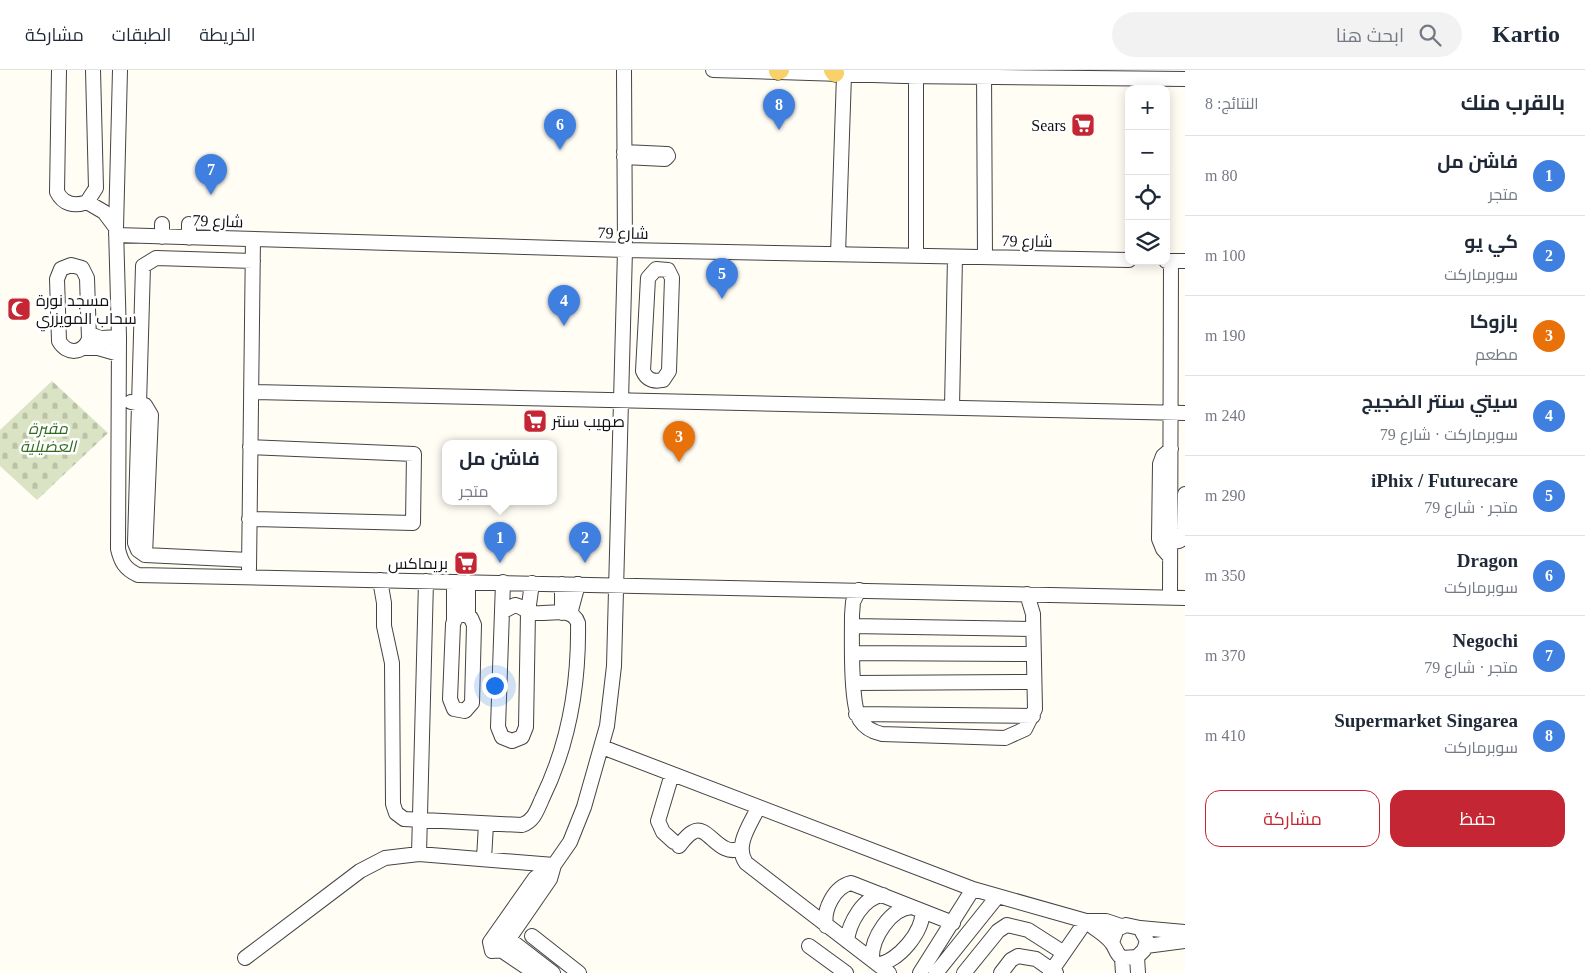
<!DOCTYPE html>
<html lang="ar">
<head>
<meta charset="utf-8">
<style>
	:root { --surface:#fff; --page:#f2f2f3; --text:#1f2937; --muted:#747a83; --line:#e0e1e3; --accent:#c42633 }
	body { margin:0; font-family:"Times New Roman",Cairo,serif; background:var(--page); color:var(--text); direction:rtl }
	.controls { position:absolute; right:15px; top:15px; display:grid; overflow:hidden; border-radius:10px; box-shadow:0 2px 12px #0003 }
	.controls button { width:45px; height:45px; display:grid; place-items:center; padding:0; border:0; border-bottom:1px solid var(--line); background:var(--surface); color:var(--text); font:25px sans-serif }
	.you { position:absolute; left:494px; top:615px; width:18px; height:18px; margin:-12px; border:4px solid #fff; border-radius:50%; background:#1a73e8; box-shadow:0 0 0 8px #1a73e833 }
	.badge { display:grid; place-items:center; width:32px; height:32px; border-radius:50%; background:var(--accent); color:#fff; font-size:16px; font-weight:700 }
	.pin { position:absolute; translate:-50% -41px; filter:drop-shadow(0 1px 2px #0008) }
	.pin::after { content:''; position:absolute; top:26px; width:18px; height:15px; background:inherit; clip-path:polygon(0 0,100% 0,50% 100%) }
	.popup { position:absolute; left:442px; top:370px; width:115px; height:65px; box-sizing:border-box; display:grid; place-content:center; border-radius:10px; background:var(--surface); filter:drop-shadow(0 1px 4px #0005); font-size:16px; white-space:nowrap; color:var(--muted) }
	.popup b { font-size:19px; color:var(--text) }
	.popup::after { content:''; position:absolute; left:50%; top:100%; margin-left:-10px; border:10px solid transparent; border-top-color:var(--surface) }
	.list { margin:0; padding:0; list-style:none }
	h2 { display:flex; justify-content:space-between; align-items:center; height:65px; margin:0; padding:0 20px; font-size:21px }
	h2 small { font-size:16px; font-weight:400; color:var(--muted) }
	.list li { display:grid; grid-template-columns:32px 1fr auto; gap:15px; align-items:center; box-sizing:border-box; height:80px; padding:0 20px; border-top:1px solid var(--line) }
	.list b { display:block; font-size:19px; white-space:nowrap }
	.list p { margin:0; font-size:16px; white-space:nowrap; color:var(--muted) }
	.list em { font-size:16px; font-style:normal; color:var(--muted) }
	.actions { display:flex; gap:10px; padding:15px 20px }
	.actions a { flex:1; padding:11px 0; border:1px solid var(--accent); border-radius:15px; text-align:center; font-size:18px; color:var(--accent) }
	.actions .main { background:var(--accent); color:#fff }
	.icon { flex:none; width:28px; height:28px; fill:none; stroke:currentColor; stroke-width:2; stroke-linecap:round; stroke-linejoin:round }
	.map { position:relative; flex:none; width:1185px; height:903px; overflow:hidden; direction:ltr }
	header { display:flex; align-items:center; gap:30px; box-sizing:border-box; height:70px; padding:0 25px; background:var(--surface); border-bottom:1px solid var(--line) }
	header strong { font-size:24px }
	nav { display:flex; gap:28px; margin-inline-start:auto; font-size:18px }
	.search { width:350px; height:45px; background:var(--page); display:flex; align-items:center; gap:12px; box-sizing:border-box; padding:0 18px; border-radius:28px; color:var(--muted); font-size:19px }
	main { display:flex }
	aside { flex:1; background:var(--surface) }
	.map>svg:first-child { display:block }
	.cemetery { fill:url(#cemetery-stones) }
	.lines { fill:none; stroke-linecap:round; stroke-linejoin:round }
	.minor-casing { stroke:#444; stroke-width:16 }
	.major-casing { stroke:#222; stroke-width:19 }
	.minor { stroke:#fff; stroke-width:14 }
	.major { stroke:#f9d16a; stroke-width:18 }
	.labels { text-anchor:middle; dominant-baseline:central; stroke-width:5; stroke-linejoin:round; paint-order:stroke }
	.poi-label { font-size:16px; fill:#111; stroke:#fff; text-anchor:end }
	.street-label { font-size:16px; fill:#111; stroke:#fff }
	.park-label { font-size:16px; font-style:italic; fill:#316b1f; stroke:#fff }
</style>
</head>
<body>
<header>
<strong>Kartio</strong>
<div class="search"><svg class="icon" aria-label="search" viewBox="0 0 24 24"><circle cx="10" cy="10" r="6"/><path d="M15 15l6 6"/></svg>ابحث هنا</div>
<nav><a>الخريطة</a><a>الطبقات</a><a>مشاركة</a></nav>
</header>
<main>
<aside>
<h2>بالقرب منك<small>النتائج: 8</small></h2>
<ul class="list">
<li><span class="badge" style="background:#3f7fe0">1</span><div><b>فاشن مل</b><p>متجر</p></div><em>80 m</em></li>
<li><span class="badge" style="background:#3f7fe0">2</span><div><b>كي يو</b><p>سوبرماركت</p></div><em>100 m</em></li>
<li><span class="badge" style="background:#e8710a">3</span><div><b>بازوكا</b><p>مطعم</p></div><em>190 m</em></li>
<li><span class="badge" style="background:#3f7fe0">4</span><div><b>سيتي سنتر الضجيج</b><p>سوبرماركت · شارع 79</p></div><em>240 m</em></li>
<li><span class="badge" style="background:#3f7fe0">5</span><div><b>iPhix / Futurecare</b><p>متجر · شارع 79</p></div><em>290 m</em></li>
<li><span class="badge" style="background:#3f7fe0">6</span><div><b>Dragon</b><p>سوبرماركت</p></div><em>350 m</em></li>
<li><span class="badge" style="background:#3f7fe0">7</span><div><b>Negochi</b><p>متجر · شارع 79</p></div><em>370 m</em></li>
<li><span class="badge" style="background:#3f7fe0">8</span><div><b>Supermarket Singarea</b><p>سوبرماركت</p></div><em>410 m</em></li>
</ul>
<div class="actions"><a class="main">حفظ</a><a>مشاركة</a></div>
</aside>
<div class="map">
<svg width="1185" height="903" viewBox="0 0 1185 903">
	<defs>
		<pattern id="cemetery-stones" width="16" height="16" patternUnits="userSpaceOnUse" patternTransform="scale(1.25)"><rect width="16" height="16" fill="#dae3c4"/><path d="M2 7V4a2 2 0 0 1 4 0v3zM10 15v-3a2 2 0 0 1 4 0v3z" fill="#bac2a7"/></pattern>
	</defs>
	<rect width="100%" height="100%" fill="#fffdf4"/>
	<!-- cemetery -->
	<path class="cemetery" d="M52,311l56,52 -71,67 -37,-34v-36z"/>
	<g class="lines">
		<!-- minor casing -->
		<g class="minor-casing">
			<path id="minor" d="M59,0l-2,122c6,12 17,15 30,10l9,-14 -3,-118
				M120,0l-4,158 3,109 -1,212c3,13 7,20 20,26l1047,23
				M713,0l191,6 281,3
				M984,0l1,187
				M916,6v180
				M624,82l43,2 1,2 -3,3 -41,-2
				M87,132l17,10 12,16
				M116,165l509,15 504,10
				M162,167v-13
				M189,168v-14
				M838,184l6,-179
				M1166,191h19
				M71,195l11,3 5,10 2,61c-6,15 -22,16 -30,2l-2,-62 4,-10z
				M656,199l12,1 4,8 -3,93 -6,9c-10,2 -16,0 -20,-9l5,-93z
				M89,264l12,4 18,-1
				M84,278h14l21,6
				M251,322l934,21
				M131,332l14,3 6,10 -6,140
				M952,337l3,-150
				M249,449l164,4 1,-69 -164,-7
				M1171,472l8,-1 5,-3 1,-44
				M1170,487l-7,-8 -4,-10 1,-75 3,-8 8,-7
				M249,490l-104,-5 -7,-5 -3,-7 8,-277 13,-8 97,3
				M249,499l4,-330
				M380,510l4,23v23l8,37 1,141 3,9 8,6 118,6c12,-4 15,-15 20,-26 27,-55 37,-115 36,-176 -6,-19 -35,-6 -49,-11 -5,-2 -8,-6 -14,-7l-13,7
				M454,512v38
				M503,512l-5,145 4,10 10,4 10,-4 4,-10 2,-115 4,-29
				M859,520l-6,12 -1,13c0,22 -2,89 8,105 5,8 13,12 22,14l123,4 20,-9 10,-20 -2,-95 -6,-20
				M1170,527l1,-336
				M562,543v-29
				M464,544l7,4 3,7 -2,78 -7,8 -11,-2 -4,-10 3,-75 3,-7z
				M570,544l8,-30
				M468,545v-33
				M852,556l181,3
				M853,583l181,1
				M854,613l180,-1
				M856,644l177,2
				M602,677l371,142 113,32h20l15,5
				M672,704l-14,47 5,11 11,10
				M758,738c-8,17 -24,38 -12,55l143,110
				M679,776c4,-5 8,-11 14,-14 15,-9 26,27 48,16
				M419,784l7,-273
				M484,789l2,-35
				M554,795l-19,13 -45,64 2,9 9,-1 49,-71 4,-14 16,-23 14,-35 23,-81 7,-60 11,-416 -1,-180
				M1086,851c8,8 19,13 25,21 5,5 4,11 11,16l15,-1 7,-7 3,-9 -7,-13 -14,-3 -9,4 -5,13
				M826,856c-3,-16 8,-39 25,-43l102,40
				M1140,858l45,4
				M532,866l47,37
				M509,869l44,34
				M847,871c2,-18 16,-44 36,-46
				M809,876l37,27
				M1146,876l39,-5
				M501,880l34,23
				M1137,887l1,16
				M245,888l115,-87 25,-13 34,-4 135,11
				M1122,888l1,15
				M872,889c-1,-20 18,-51 40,-52
				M878,894c19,-1 47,-34 44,-53
				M920,903l53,-84
				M936,903l61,-76
				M964,903l34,-42 9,-6 21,5 36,23
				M1001,903l10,-13 7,-4 18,3 20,14
				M1050,903l36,-52"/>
		</g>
		<!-- major casing -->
		<g class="major-casing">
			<path id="major" d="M833,0l2,3
				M778,1l2,-1"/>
		</g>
		<!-- minor -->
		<use href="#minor" class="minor"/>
		<!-- major -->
		<use href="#major" class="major"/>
	</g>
	<!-- icons -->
	<defs>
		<g id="supermarket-square" transform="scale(1.25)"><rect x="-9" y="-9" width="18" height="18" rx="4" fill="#c42633" stroke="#fff"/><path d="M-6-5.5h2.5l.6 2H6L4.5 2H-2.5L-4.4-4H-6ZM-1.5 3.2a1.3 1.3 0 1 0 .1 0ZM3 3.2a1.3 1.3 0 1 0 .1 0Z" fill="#fff"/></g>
		<g id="mosque-square" transform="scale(1.25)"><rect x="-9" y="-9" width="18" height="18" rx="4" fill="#c42633" stroke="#fff"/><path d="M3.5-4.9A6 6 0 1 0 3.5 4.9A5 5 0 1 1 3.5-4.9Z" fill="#fff"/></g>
	</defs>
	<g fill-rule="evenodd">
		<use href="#supermarket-square" x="1083" y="55"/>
		<use href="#mosque-square" x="19" y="239"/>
		<use href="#supermarket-square" x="535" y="351"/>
		<use href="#supermarket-square" x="466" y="493"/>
	</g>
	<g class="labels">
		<!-- poi labels -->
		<g class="poi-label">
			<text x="1066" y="55">Sears</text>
			<text x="36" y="230" text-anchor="start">مسجد نورة<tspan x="36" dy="18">سحاب المويزري</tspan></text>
			<text x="552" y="351" text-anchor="start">صهيب سنتر</text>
			<text x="448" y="493">بريماكس</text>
		</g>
		<!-- street labels -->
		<g class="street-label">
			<text transform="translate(218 151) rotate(2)">شارع 79</text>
			<text transform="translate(623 163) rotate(1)">شارع 79</text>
			<text transform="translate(1027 171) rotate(1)">شارع 79</text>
		</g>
		<!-- park labels -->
		<g class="park-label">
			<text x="48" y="358">مقبرة<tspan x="48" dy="18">العضيلية</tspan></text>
		</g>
	</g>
</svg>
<div class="controls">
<button>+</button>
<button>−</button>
<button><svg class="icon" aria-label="locate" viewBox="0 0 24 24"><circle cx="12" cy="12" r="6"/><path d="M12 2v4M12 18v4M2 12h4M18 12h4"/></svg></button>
<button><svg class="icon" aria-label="layers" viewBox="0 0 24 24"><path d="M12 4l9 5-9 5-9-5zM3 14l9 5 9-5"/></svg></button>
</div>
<div class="you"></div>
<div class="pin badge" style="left:500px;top:493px;background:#3f7fe0">1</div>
<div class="popup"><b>فاشن مل</b>متجر</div>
<div class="pin badge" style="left:585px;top:493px;background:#3f7fe0">2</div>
<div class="pin badge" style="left:679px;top:392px;background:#e8710a">3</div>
<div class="pin badge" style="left:564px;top:256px;background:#3f7fe0">4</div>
<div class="pin badge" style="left:722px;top:229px;background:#3f7fe0">5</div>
<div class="pin badge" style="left:560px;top:80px;background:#3f7fe0">6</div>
<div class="pin badge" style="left:211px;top:125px;background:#3f7fe0">7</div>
<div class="pin badge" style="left:779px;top:60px;background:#3f7fe0">8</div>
</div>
</main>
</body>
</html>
